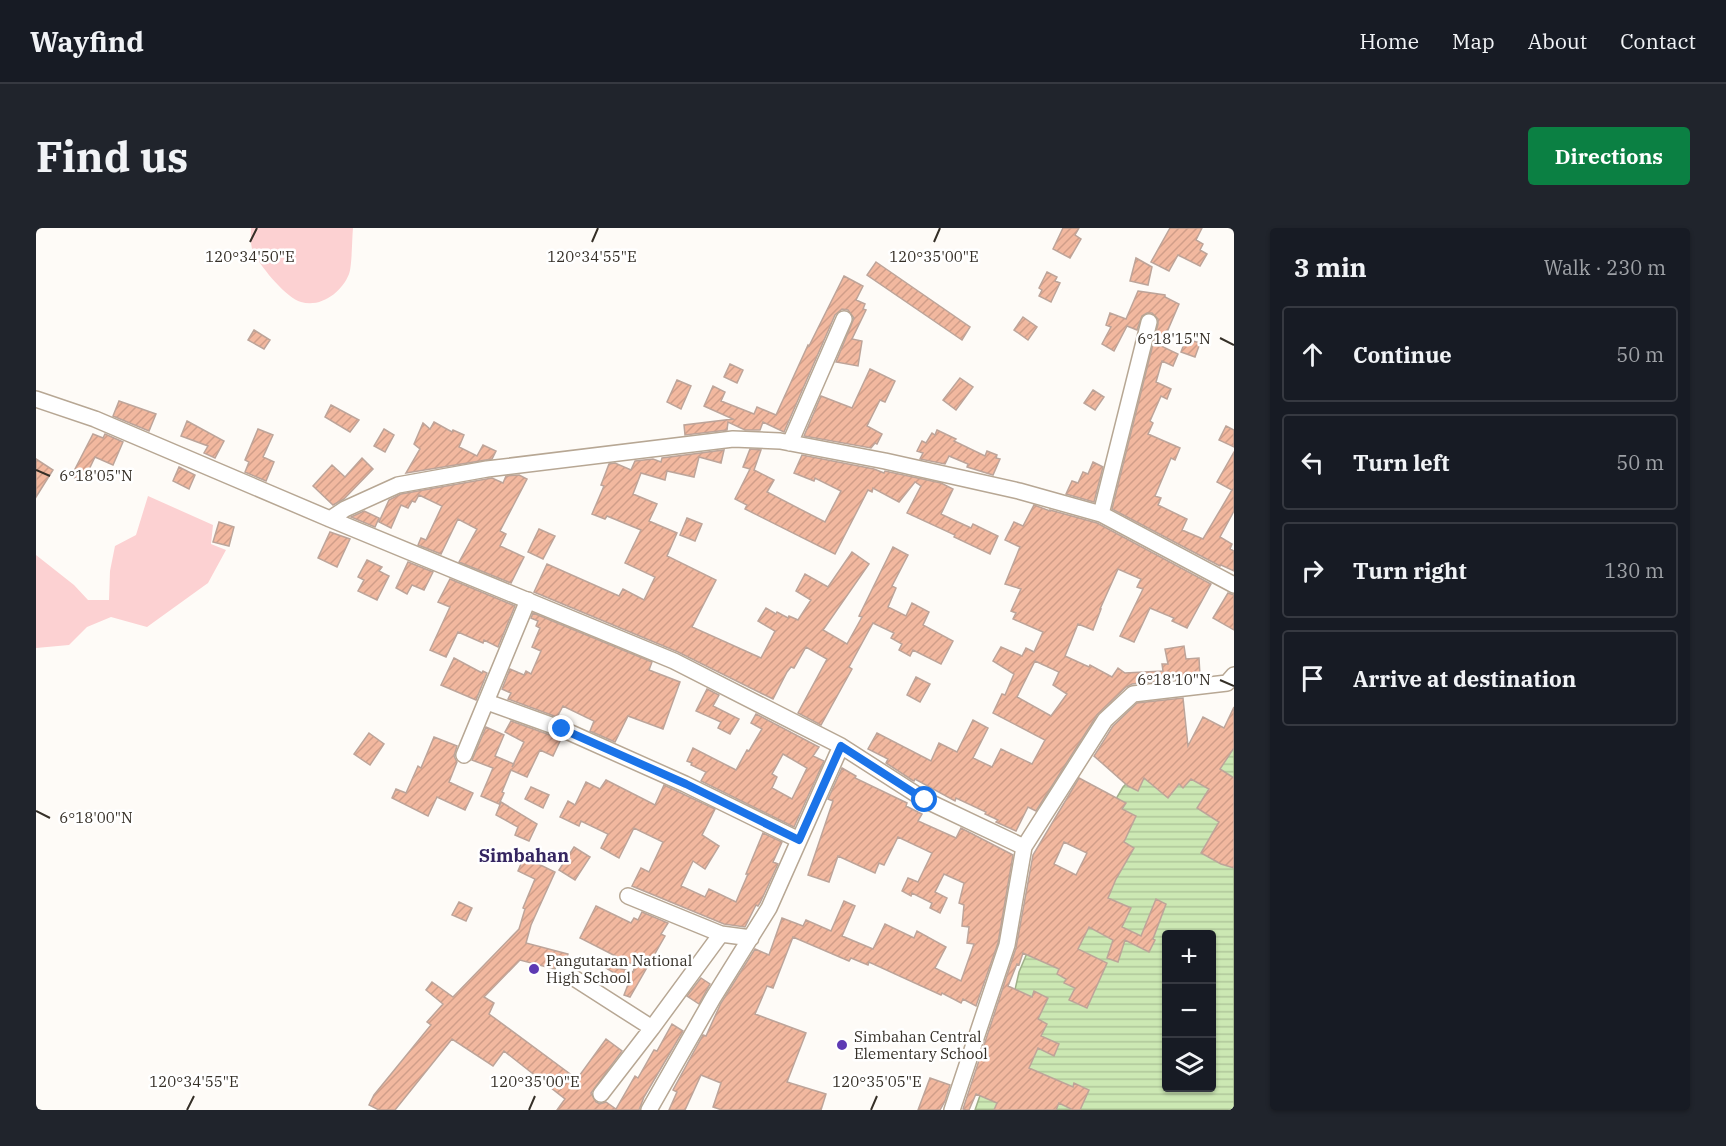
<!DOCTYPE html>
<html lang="en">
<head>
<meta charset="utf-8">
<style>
	:root { --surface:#171b24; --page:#20242c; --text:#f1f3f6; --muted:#9ea1a6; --line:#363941; --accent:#0b8043 }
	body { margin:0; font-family:"IBM Plex Serif",serif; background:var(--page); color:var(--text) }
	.controls { position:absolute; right:18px; bottom:18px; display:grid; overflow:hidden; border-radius:6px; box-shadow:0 2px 4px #0004 }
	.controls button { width:54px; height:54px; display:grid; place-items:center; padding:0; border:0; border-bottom:2px solid var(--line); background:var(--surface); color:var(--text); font:30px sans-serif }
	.stop { position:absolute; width:18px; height:18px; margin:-14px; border:4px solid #1a73e8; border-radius:50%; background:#fff }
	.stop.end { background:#1a73e8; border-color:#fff; box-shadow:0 2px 6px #0008 }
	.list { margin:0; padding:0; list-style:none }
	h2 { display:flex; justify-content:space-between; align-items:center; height:78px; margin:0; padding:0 24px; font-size:26px }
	h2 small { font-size:20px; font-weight:400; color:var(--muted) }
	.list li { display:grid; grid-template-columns:39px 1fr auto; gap:18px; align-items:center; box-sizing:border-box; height:96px; margin:0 12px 12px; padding:0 12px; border:2px solid var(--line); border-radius:6px }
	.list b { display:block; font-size:22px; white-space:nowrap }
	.list em { font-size:20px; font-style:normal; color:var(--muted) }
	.icon { flex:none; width:33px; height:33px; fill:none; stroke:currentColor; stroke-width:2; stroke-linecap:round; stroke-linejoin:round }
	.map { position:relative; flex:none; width:1198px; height:882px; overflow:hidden; border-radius:6px }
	header { display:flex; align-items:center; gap:36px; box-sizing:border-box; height:84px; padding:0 30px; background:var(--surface); border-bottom:2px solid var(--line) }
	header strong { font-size:28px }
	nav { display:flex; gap:33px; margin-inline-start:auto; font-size:21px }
	.intro { display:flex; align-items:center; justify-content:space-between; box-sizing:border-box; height:144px; padding:0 36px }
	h1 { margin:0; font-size:42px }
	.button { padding:15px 27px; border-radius:6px; background:var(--accent); color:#fff; font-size:21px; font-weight:700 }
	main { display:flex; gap:36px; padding:0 36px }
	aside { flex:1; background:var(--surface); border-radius:6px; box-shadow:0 2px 4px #0004 }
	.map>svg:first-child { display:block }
	.grass { fill:#fcd1d2 }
	.water { fill:url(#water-rules); stroke:#9fb089; stroke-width:1.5; fill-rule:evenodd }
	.building { fill:url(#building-hatch); stroke:#bda499; stroke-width:1.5; fill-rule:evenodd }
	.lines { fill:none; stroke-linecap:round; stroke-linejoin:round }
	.minor-casing { stroke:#b7a794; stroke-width:18 }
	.minor { stroke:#fff; stroke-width:15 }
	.route { stroke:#1a73e8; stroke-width:8 }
	.ticks { fill:none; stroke:#352f27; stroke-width:2 }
	.poi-dot { fill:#5e3ab3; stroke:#fff; stroke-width:2 }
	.labels { text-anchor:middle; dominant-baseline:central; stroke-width:5; stroke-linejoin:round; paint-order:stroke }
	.poi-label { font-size:15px; fill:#352f27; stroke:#fff; text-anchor:start }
	.quarter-label { font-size:18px; font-weight:bold; fill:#352661; stroke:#fff }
	.ticks-label { font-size:15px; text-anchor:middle; fill:#352f27; stroke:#fff; stroke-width:5; stroke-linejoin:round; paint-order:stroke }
</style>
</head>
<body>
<header>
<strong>Wayfind</strong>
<nav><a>Home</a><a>Map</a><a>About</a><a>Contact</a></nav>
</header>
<div class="intro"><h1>Find us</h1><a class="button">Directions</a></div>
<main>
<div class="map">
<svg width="1198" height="882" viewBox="0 0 1198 882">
	<defs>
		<pattern id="water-rules" width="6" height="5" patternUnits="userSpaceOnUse" patternTransform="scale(1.5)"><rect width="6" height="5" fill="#cce8b3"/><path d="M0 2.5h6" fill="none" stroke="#b0c79a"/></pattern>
		<pattern id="building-hatch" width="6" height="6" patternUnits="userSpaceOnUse" patternTransform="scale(1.5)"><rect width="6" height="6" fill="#f2b89f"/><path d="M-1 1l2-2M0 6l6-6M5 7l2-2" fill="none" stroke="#d09e89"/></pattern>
	</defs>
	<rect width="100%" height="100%" fill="#fefbf7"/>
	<!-- grass -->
	<path class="grass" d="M215,0h102c-1,10 -1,39 -4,46 -7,18 -28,34 -48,28 -15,-4 -42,-37 -48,-51 -3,-6 -2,-16 -2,-23z
		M112,268l65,29 -2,19 15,6 -18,33 -61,44 -36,-10 -24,10 -18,18 -33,3v-93l38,30 14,15h21l1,-29 5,-25 21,-11z"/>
	<!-- water -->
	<path class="water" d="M1198,506v376h-259l37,-107 7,-31 14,-33 43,-15 30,-108 17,-29 37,-37 41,26zM1130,706h46v154h-46z"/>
	<!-- building -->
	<path class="building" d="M1027,0h16l-4,7 6,4 -11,19 -17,-9z
		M1134,0h32l-6,12 7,4 -3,6 7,4 -7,12 -22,-11 -9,16 -18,-9z
		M1100,30l16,9 -4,18 -18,-4z
		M840,34l94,65 -8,13 -95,-65z
		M1011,44l10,5 -2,4 5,2 -9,19 -12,-6 3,-6 -3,-2z
		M808,48l19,10 -7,14 9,4 -2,5 3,1 -14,29 10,2 -4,25 -22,-4 18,-44 -6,-8 -6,-1 -7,6 -51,117 -21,-10 -3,8h-15l-17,-8 -1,8 -42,5 -1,-10 49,-6 -29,-13 9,-20 12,6 -4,9 33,13 3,-7 19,8 32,-70 1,1z
		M1102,63l27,4v2l14,7 -18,42 17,8 -5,12 -11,-5 -6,21 15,7 -4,10 -6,-3 -11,25 3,2 -5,11 32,14 -5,12 -4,-2 -16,38 6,2 -3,7 29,14 -5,11 21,9 29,-49 -15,-8 17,-30v59l-14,26 12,7 -2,5 4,2v20l-13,-6 -1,1 -108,-57 46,-185v-5l-6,-6h-5l-5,3 -5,14 -10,-4 -13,25 -12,-7 9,-17 -5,-2 4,-12 16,6z
		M987,89l14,10 -9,13 -14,-10z
		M218,102l16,10 -6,9 -16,-9z
		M1150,111l14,4 -5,14 -14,-5z
		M694,136l13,6 -6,13 -13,-6z
		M834,141l25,12 -10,21 -5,-2 -13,26 15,8 -5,10 -2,-1 -4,5 -67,-12 17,-40 31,12z
		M924,150l13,9 -17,23 -13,-10z
		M641,152l14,6 -10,23 -14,-7z
		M1057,162l11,7 -9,13 -11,-7z
		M83,173l37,13 -7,17 -36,-15z
		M295,177l28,15 -9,12 -25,-15z
		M151,193l37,20 -9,17 -11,-5 4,-7 -27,-10z
		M398,194l18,10 1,-2 11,5 -5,12 18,9 6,-11 13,6 -4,8 -86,14 14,-24 -6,-5 9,-21 7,6z
		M1190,198l8,4v17l-15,-7z
		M222,201l15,6 -10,22 11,5 -8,19 -21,-9 4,-10 -4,-2z
		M348,201l10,6 -9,17 -11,-6z
		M901,202l19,9 -2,2 31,15 2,-5 10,4 -1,3 4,1 -7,16 -26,-8 1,-3 -19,-8 -4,8 -25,-5 3,-6 -6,-2 5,-10 4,2 6,-10 3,2z
		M57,206l10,4 2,-4 18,8 -10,23 -18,-8 -12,25 -10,-5v-4z
		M714,221l11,1 -7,20 20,10 -7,12 58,30 16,-31 -26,-13 -1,3 -20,-8 8,-18 72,14 10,4 1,-2 56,12 12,6 -12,25 2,1 28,13 2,-4 25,12 -8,18 -36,-17 1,-2 -48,-22 14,-27 -6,-4 -16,20 -26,-14 -1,4 -4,-2 -33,64 -90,-45 2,-4 -12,-6 15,-30 -7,-2z
		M688,222l-3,13 -22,-6 -5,20 -27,-6 -2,9 -24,-7 -8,21 24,10 -8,17 28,12 -10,23 49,24 -24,47 69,31 14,-27 -17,-10 8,-13 10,6 1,-2 11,6 1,-2 9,4 13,-20 -15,-9 9,-17 23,13 24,-35 17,12 -46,66 24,14 15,-27 -3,-1 34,-69 15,8 -16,31 4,2 -8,19 18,9 6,-13 17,9 -6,13 30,16 -12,23 -28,-14 -3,6 -11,-6 3,-6 -11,-6 3,-5 -21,-10 -24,44 3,2 -31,56 -23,-12 29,-54 -21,-12 -12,21 -3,-1 -4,5 -14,27 -95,-47 -144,-60 13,-28 72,32 4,-7 21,11 11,-23 -30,-14 16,-33 -34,-14 -2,3 -13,-5 12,-28 -3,-1 8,-21 6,-1 16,7 4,-9 18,-2 8,3 1,-4z
		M326,230l11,11 -29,30 -11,6 -20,-19 19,-21 13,12z
		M0,231l17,11 -17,27z
		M1057,234l10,5 -9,35 -28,-8 6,-13 6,2 5,-11 5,2z
		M143,239l16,8 -6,14 -16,-8z
		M483,247l8,4 -27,52 6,3 -6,12 24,11 -13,26 -52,-21 18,-33 -19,-10 -17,35 -23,-9 3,-7 5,2 16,-34 -23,-11 -4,7 -3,-1 -4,7 -7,-3 -10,23 -12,-6 10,-22 12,-6 91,-16 11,5 3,-7z
		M998,277l16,6v-1l47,13 114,61 -24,44 -15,-7 2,-3 -24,-10 -16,34 -14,-6 23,-47 -6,-2 4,-8 -23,-10 -18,40h1l-8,21 -15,-6 -13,32 24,11 1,-2 22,12 6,-9 7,5 38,-2 -1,-7h6l-3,-15 19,-3 2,13 13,-1 1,18 -68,8 -6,3 -29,28 -61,96 -8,-4 -12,24 -20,-9 2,-2 -13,-6 1,-2 -30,-14 -1,3 -40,-22 -1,2 -2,-1 -26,-17 2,-4 -20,-10 9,-16 54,28 8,-18 18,9 16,-32 15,8 -15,30 19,9 9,-18 31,15 13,-24 -52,-27 9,-19 3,1 9,-21 -21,-13 8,-14 21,9 4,-8 8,4 9,-20 -30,-13 3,-6 -5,-2 10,-22 -16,-5 15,-37 -15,-7 9,-18 9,4zM999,433l24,11 -6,13 14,9 -16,22 -34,-19z
		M328,283l15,7 -4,9 -24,-10z
		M651,290l15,6 -7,17 -15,-6z
		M183,294l15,5 -5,19 -16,-4z
		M503,301l16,7 -12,23 -15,-7z
		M294,304l20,7 -13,28 -19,-9z
		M331,332l15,7 -3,4 10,5 -12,24 -19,-9 6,-11 -6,-3z
		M372,334l25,10 -9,18 -12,-5 -5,9 -11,-6z
		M414,351l65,27 -17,41 -14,-7 -1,3 -25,-11 -12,25 -16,-7 20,-43 -12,-5z
		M1192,365l6,2v35l-21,-12z
		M497,385l119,49 -3,8 31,12 -17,47 -35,-13 -13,26 -25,-11 4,-10 -31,-15 -6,11 -49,-18 3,-6 -9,-4 8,-20 14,6 2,-4 5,3 10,-23 -9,-4 8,-19 -4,-2 2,-5 -7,-3z
		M418,430l28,15 1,-2 4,2 -11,27 -35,-15z
		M880,449l14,7 -10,18 -13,-7z
		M671,461l12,6 -6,11 26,13 -9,15 -12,-6 3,-6 -25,-11z
		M1147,470l5,48 15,-29 21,11 10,-21v41l-14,21 14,9v90l-13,-4 -20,-11 18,-31 -22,-14 12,-19 -18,-10 -8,9 -4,-4 -11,14 -24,-20 -6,13 -10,-5 -34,-30 19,-30 24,-23z
		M720,486l63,33 -6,9 11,5 -30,66 -93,-46 5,-9 -15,-7 1,-2 -5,-2 6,-13 43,22 11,-20 2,1 13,-22 -11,-6zM747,526l24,14 -15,31 -20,-11 5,-11 -5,-3z
		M475,493l50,18 -8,17 -13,-6 -13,27 -16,-7 -9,22 2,1 -5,11 -18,-8 12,-28 -21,-8 14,-33 18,8 -9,21 19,8 -2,3 12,-25 -19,-10z
		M333,505l15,11 -14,21 -16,-11z
		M398,509l23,9 -3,10 3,6 -8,20 24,11 -8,17 -28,-13 -9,19 -36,-18 4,-9 10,4 12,-27 3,2z
		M806,540l14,8 -1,2 52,25 -1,3 16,8 -4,7 38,17 5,-10 52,27 -15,88 -22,63 -13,-7 -2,4 -19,-10 -1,2 -72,-33 -1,3 -17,-7 -2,3 -56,-24 -20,51 -6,-2 -12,28 51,19 -19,49 39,12 -5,16h-99l-9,-3 8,-24 -20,-8 -16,35h-16l8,-18 -4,-2 30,-55 3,1 15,-33 34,-54 14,6 13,-37 21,8 3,-6 25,11 13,-30 11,5 -13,30 31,13 12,-25 29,14 3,-7 29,16 -11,21 26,13 13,-37 -7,-1 2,-16 -7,-1 2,-21 -5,-2 5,-20 -20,-9 -9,18 12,6 -7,15 -10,-5 2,-5 -20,-10 -1,3 -9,-5 6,-13 10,4 14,-29 -34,-16 -14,28 -5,-2 -4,10 -37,-17 -9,26 -21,-7 25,-74 -5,-2z
		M1043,550l47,25 -4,6 14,7 -12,26 10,6 -18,31 -8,19 23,10 -9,19 19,9 15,-37 10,5 -13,35 2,1 -6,12 -24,-12 -7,22 -11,-4 6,-18 -24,-13 -11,22 29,14 -20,45 -18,-8 6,-12 -11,-5 2,-4 -9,-5 2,-5 -36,-16 -4,12 -2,-1 -9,22 24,11 2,-6 14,7 -10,21 9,5 -6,12 18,8 -5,12 -16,-8 -9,20 44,19 1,-4 15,7 -9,20h-7l-14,-7 -3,7h-62l3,-7 -21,-9 -7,16h-3l-3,-1 53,-161 17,-93zM1028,614l23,11 -11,22 -22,-11z
		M570,552l49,25 9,-20 51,24 -13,26 17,11 -14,23 -12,-8 -12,25 24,11 4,-8 27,13 12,-28h-2l17,-41 19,9 -9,20 5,2 -18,39 -2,3 -2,-1 -11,22 -21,-3 -92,-38 9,-18 8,4 14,-30 -29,-14 -15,30 -18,-10 7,-14 -27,-13 -2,5 -19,-9 8,-16 7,4 11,-23 14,7z
		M495,559l18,8 -6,13 -18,-9z
		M465,574l36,22 -8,17 -14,-6 3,-8 -22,-12z
		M538,619l16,10 -15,23 -16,-10z
		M488,629l31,15 -24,53 -5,18 42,11 -2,8 -8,1 -4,6 -34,-9 -36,37 10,6 -5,11 88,65 29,-40 16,12 -31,42 5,9 4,2 6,-2 10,7 19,-33 3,2 16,-28 3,1 15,-27 11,7 -39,66 -5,13h-82l8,-11 -61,-48 -11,15 -41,-27 -57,71h-16l-10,-5 5,-10 57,-70 -4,-3 16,-18 -17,-14 6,-8 21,15 66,-68 6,-20 -2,-1 12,-29 -17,-8z
		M423,674l13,6 -6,13 -14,-6z
		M560,678l35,17 3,-5 4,2 4,-8 26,11 -7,11 4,2 -35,61 -6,-2 5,-13 -23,-14 1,-3 26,7 2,-6 -55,-28z
		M665,750l9,6 -11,20 -12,-8z
		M894,850l20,7 -5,16 -5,9h-22z"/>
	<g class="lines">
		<!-- minor casing -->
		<g class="minor-casing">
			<path id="minor" d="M0,171l59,20 235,100 344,142 167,85 84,54 99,47
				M754,215l54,-124
				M1065,286l48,-192
				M294,291l15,-10 53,-24 89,-16 246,-30 47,2 105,20 134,30 82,23 133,71
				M451,474l75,27 123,55 114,56
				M428,527l64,-155
				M592,668l93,38 30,4
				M527,743l89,57 69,-94
				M565,866l51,-66
				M613,882l64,-112 56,-90 72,-162
				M916,882l55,-165 17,-98 81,-127 28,-26 94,-11 7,-8"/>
		</g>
		<!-- minor -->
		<use href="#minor" class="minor"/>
	</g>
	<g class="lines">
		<!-- route -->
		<path class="route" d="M526,501l124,55 113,56 42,-94 84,54"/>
	</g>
	<!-- ticks -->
	<path class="ticks" d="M214,14l7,-14M556,14l6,-14M898,14l6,-14M1184,110l14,7M0,242l14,6M1184,452l14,6M0,583l14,7M151,882l7,-14M493,882l6,-14M835,882l6,-14"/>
	<!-- markers -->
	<g class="poi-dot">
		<circle cx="498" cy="741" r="6"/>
		<circle cx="806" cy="817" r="6"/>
	</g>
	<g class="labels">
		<!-- poi labels -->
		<g class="poi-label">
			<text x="510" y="732">Pangutaran National<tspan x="510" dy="17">High School</tspan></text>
			<text x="818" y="808">Simbahan Central<tspan x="818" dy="17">Elementary School</tspan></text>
		</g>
		<!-- quarter labels -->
		<g class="quarter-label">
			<text x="488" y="627">Simbahan</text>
		</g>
	</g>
	<g class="ticks-label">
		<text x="214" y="34">120°34'50"E</text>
		<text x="556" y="34">120°34'55"E</text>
		<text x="898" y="34">120°35'00"E</text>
		<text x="1138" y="116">6°18'15"N</text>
		<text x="60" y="253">6°18'05"N</text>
		<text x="1138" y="457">6°18'10"N</text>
		<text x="60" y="595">6°18'00"N</text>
		<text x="158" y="859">120°34'55"E</text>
		<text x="841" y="859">120°35'05"E</text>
		<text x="499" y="859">120°35'00"E</text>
	</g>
</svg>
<div class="controls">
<button>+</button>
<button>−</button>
<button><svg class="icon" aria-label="layers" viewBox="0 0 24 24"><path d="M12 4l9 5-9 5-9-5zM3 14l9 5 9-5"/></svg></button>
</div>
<div class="stop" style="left:889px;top:572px"></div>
<div class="stop end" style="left:526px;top:501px"></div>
</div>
<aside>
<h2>3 min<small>Walk · 230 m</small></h2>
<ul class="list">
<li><svg class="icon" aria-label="ahead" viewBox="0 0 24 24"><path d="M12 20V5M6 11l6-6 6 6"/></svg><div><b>Continue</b></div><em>50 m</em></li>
<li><svg class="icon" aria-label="left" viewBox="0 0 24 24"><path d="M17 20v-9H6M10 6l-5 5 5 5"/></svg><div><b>Turn left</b></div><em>50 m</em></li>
<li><svg class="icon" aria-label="right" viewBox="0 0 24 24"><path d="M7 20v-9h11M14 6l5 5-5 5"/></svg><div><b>Turn right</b></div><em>130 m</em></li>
<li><svg class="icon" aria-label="arrive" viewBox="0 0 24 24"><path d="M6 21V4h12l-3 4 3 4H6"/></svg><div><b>Arrive at destination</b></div></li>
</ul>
</aside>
</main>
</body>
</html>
